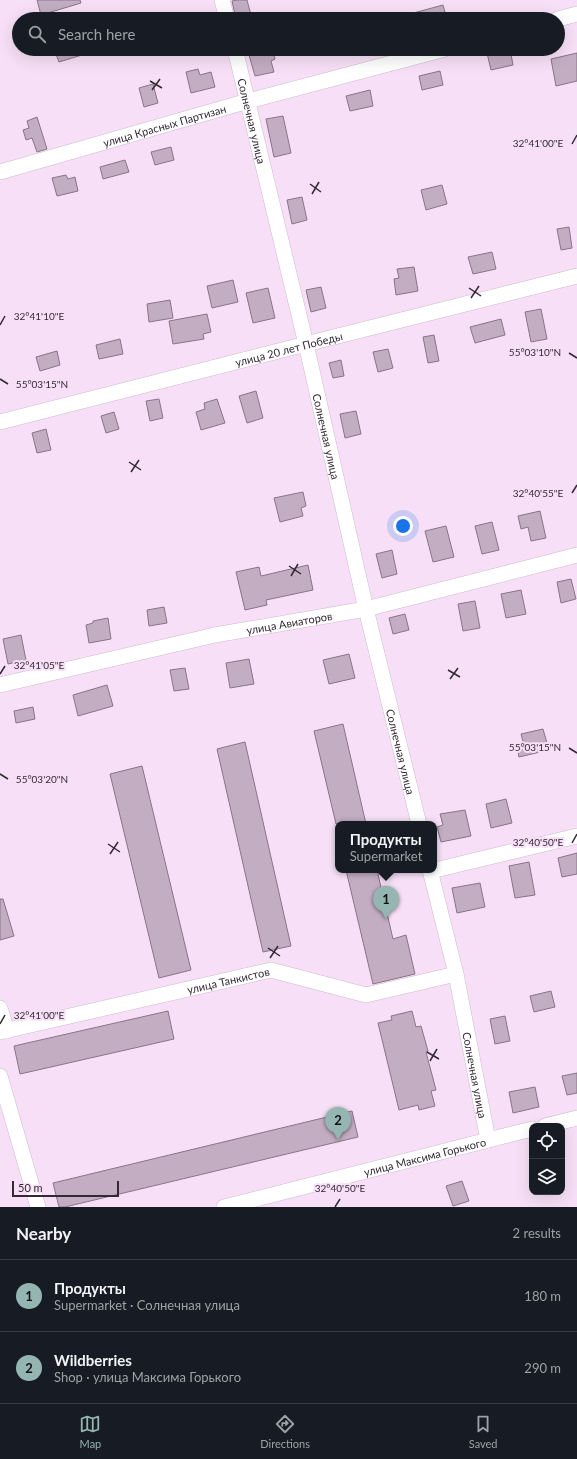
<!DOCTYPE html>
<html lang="en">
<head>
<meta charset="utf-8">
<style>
	:root { --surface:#171b24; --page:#242831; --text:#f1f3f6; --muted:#9ea1a6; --line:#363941; --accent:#94b5b2 }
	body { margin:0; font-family:Lato,sans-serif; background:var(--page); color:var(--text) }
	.controls { position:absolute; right:12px; bottom:12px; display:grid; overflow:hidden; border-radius:8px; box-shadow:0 4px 16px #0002 }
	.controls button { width:36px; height:36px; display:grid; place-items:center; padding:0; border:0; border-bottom:1px solid var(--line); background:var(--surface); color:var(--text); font:20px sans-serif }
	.scale { position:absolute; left:12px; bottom:10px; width:107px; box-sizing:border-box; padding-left:4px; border:2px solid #322932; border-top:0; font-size:11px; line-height:14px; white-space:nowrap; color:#322932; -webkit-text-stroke:3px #f7e0f7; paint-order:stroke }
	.you { position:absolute; left:403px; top:526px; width:14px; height:14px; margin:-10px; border:3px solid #fff; border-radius:50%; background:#1a73e8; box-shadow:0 0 0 6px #1a73e833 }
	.badge { display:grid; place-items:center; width:26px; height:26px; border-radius:50%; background:var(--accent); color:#111; font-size:13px; font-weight:700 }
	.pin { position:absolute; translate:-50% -33px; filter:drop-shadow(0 1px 2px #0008) }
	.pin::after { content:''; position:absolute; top:21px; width:14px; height:12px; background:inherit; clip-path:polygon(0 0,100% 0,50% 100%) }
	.popup { position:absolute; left:335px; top:821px; width:102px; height:52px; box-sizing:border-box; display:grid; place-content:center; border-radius:8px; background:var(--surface); filter:drop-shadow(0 1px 3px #0005); font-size:13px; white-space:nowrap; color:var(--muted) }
	.popup b { font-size:15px; color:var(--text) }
	.popup::after { content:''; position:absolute; left:50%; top:100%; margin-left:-8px; border:8px solid transparent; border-top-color:var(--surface) }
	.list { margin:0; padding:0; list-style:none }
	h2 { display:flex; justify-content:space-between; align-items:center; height:52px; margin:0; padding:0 16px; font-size:17px }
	h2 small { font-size:13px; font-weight:400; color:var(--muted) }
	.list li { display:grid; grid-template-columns:26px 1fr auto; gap:12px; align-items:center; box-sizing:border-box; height:72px; padding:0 16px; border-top:1px solid var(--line) }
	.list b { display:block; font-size:15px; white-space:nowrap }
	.list p { margin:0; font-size:13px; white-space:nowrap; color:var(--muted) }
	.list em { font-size:13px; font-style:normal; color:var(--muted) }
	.icon { flex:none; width:22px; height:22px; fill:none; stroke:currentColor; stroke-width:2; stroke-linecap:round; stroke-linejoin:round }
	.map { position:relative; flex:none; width:577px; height:1207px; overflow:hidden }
	.search { position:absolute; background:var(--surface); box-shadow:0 4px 16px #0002; left:12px; right:12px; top:12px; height:44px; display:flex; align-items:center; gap:10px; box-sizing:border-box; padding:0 14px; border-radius:22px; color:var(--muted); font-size:15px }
	.sheet { height:196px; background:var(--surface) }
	nav { display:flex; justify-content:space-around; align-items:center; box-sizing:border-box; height:56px; border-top:1px solid var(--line); background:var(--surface); font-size:11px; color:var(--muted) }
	nav a { display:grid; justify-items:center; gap:2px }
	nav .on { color:var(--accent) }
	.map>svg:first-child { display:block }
	.building { fill:#c3adc3; stroke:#887488 }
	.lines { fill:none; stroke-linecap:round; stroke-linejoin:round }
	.minor-casing { stroke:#ceb9ce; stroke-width:16 }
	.minor { stroke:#fff; stroke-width:15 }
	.ticks { fill:none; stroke:#322932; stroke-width:1.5 }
	.labels { text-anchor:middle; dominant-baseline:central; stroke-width:4; stroke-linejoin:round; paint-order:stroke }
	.street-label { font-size:11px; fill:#322932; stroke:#f7e0f7 }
	.ticks-label { font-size:10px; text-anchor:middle; fill:#322932; stroke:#f7e0f7; stroke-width:4; stroke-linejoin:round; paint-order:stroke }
</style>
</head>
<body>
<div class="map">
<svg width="577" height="1207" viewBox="0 0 577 1207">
	<rect width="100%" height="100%" fill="#f7e0f7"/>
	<!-- building -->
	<path class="building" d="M37,0h43l1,3 -40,12z
		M237,0h10l5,19h-16l-4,-18z
		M443,5l4,14h-41v-4z
		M54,49h38v3l-33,10z
		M265,49h7l3,10 -4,2 3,11 -19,4 -6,-21 3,-1 -1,-1z
		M506,49h4l3,16 -22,5 -4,-17z
		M577,53v28l-21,5 -5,-27z
		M198,69l2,6 11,-3 4,15 -24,6 -5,-21z
		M440,71l3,14 -21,5 -3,-14z
		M153,84l5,19 -14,4 -5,-19z
		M370,90l3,16 -23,5 -4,-15z
		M283,116l8,37 -17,4 -8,-38z
		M37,117l10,32 -10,3 -5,-14 -6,2 -3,-10 6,-2 -2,-7z
		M171,147l3,13 -19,5 -4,-13z
		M125,160l4,12 -26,7 -3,-12z
		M66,175l2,4 7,-2 3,14 -21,5 -5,-18z
		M442,185l5,19 -21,6 -5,-20z
		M302,197l5,23 -15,4 -5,-24z
		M569,227l3,21 -11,2 -4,-21z
		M492,252l4,17 -23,5 -5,-17z
		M414,267l4,24 -22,4 -2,-16 5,-1 -2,-9z
		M233,280l5,22 -26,6 -5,-22z
		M321,287l5,21 -15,4 -5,-22z
		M268,288l7,30 -22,5 -7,-30z
		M170,300l3,18 -24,4 -2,-18z
		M541,309l6,30 -16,3 -6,-30z
		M207,314l4,18 -8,2 1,5 -31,5 -4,-23z
		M501,319l4,16 -30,8 -5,-16z
		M434,335l5,26 -11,2 -5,-26z
		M120,339l3,15 -24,5 -3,-14z
		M388,349l5,19 -15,4 -5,-20z
		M57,351l3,14 -20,6 -4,-14z
		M341,360l3,16 -11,2 -4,-15z
		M256,391l7,27 -16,5 -8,-27z
		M159,399l4,19 -13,3 -4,-20z
		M217,399l8,24 -24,7 -5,-18 9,-3 -1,-6z
		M356,411l5,23 -16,4 -5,-24z
		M114,412l5,17 -13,4 -5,-17z
		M46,429l5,21 -14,3 -5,-20z
		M303,492l3,14 -5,2 2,8 -23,6 -6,-24z
		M540,511l6,27 -15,3 -3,-14 -7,2 -3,-13z
		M492,522l7,28 -17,4 -7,-28z
		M446,526l8,31 -21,5 -8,-31z
		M392,550l5,24 -15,4 -6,-24z
		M308,565l5,25 -47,10 1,5 -22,5 -9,-38 23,-5 2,9z
		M571,579l5,20 -15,4 -4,-21z
		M521,590l5,24 -20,4 -5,-24z
		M475,601l5,27 -17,3 -5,-27z
		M164,607l3,16 -18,3 -2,-16z
		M405,614l4,16 -16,4 -4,-16z
		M108,618l3,21 -22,4 -3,-18 7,-2v-2z
		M21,635l5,25 -18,4 -5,-25z
		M349,654l6,24 -26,6 -6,-24z
		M249,659l5,25 -24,4 -4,-25z
		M185,668l4,21 -15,2 -4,-21z
		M107,685l6,21 -35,10 -5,-21z
		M33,707l2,12 -19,4 -2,-12z
		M343,724l23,100h-30l-22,-93z
		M543,729l6,21 -30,7 -2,-10 7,-2 -3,-11z
		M245,742l46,204 -28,6 -46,-203z
		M142,766l49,204 -32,8 -49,-204z
		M506,799l6,24 -21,5 -5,-24z
		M465,810l6,26 -30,6 -4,-15 6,-2 -3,-11z
		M577,853v21l-15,3 -4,-19z
		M529,862l6,33 -20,3 -6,-32z
		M346,870h31l16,69 13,-4 9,39 -42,10z
		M480,883l5,24 -28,6 -5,-25z
		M0,899h3l11,37 -14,4z
		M551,991l4,16 -21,5 -4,-16z
		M168,1011l6,28 -154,35 -6,-28z
		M412,1011l4,16 5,-1 7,25 -2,1 10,38 -5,1 4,15 -16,4 -1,-5 -19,5 -21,-87 14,-3 -1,-4z
		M505,1016l5,25 -15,3 -5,-25z
		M577,1073v20l-10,2 -5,-19z
		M535,1087l4,20 -26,6 -4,-21z
		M352,1111l6,26 -293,70h-6l-6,-24z
		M462,1181l7,20 -16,5 -7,-20z"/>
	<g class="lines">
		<!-- minor casing -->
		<g class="minor-casing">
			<g id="minor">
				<path d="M222,0l5,19"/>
				<path d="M558,19l19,-5"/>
				<path id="s1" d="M235,49l71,295 60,265 53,215"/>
				<path id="s2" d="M0,172l248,-71 197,-52"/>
				<path id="s3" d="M0,422l306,-78 271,-68"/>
				<path id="s4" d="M0,685l215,-50 151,-26 211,-54"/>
				<path id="s5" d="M430,870l26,104 32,166"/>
				<path d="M431,871l146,-35"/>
				<path d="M0,1008l7,23"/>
				<path id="s6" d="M0,1032l271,-62 95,25 90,-21"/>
				<path d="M0,1076l38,131"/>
				<path d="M545,1126l32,-8"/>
				<path id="s7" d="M224,1207l308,-78"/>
			</g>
		</g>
		<!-- minor -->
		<use href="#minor" class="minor"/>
	</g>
	<!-- ticks -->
	<path class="ticks" d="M150,81l12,7M152,90l8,-11M572,144l5,-9M310,184l11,8M312,194l7,-12M469,288l12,8M471,298l8,-12M0,325l5,-9M569,353l8,5M0,379l8,5M129,462l12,8M131,472l8,-12M572,493l5,-8M289,566l12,8M291,576l7,-12M448,670l12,7M0,674l5,-8M450,679l8,-11M569,748l8,5M0,774l8,5M572,843l5,-9M108,844l12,8M110,854l8,-12M268,948l12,8M270,958l8,-12M0,1024l5,-9M427,1052l12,7M430,1061l7,-12M335,1207l5,-8"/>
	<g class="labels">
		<!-- street labels -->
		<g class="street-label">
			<text stroke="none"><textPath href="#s1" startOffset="74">Солнечная улица</textPath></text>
			<text stroke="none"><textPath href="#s2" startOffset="171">улица Красных Партизан</textPath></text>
			<text stroke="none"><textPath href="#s3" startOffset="298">улица 20 лет Победы</textPath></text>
			<text stroke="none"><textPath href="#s1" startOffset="398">Солнечная улица</textPath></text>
			<text stroke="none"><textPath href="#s4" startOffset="296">улица Авиаторов</textPath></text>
			<text stroke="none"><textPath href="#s1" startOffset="722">Солнечная улица</textPath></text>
			<text stroke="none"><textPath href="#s6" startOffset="234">улица Танкистов</textPath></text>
			<text stroke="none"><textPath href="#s5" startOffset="210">Солнечная улица</textPath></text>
			<text stroke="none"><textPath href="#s7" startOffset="207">улица Максима Горького</textPath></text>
		</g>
	</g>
	<g class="ticks-label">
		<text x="538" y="147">32°41'00"E</text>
		<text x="39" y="320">32°41'10"E</text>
		<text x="535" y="356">55°03'10"N</text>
		<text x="42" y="388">55°03'15"N</text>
		<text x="538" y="497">32°40'55"E</text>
		<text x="39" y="669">32°41'05"E</text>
		<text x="535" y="751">55°03'15"N</text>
		<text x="42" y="783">55°03'20"N</text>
		<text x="538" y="846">32°40'50"E</text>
		<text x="39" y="1019">32°41'00"E</text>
		<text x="340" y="1192">32°40'50"E</text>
	</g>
</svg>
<div class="controls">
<button><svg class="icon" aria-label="locate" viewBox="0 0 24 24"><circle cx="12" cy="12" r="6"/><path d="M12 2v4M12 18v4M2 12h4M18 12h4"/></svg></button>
<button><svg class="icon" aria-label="layers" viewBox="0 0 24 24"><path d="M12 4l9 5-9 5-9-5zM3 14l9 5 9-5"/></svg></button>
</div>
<div class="scale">50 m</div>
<div class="you"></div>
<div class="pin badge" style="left:386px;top:919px">1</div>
<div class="popup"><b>Продукты</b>Supermarket</div>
<div class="pin badge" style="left:338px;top:1140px">2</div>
<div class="search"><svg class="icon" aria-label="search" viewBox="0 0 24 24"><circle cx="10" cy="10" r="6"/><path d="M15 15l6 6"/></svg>Search here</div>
</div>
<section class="sheet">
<h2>Nearby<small>2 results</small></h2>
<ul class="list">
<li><span class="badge">1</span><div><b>Продукты</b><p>Supermarket · Солнечная улица</p></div><em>180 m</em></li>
<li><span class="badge">2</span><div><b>Wildberries</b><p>Shop · улица Максима Горького</p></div><em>290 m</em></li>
</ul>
</section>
<nav>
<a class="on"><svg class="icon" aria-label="map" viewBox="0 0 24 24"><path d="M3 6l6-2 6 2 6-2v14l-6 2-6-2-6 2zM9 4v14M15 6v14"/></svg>Map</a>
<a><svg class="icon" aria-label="directions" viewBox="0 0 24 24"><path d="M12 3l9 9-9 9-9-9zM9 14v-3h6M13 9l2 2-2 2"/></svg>Directions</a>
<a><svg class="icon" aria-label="saved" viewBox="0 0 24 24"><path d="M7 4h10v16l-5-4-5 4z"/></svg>Saved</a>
</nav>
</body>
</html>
